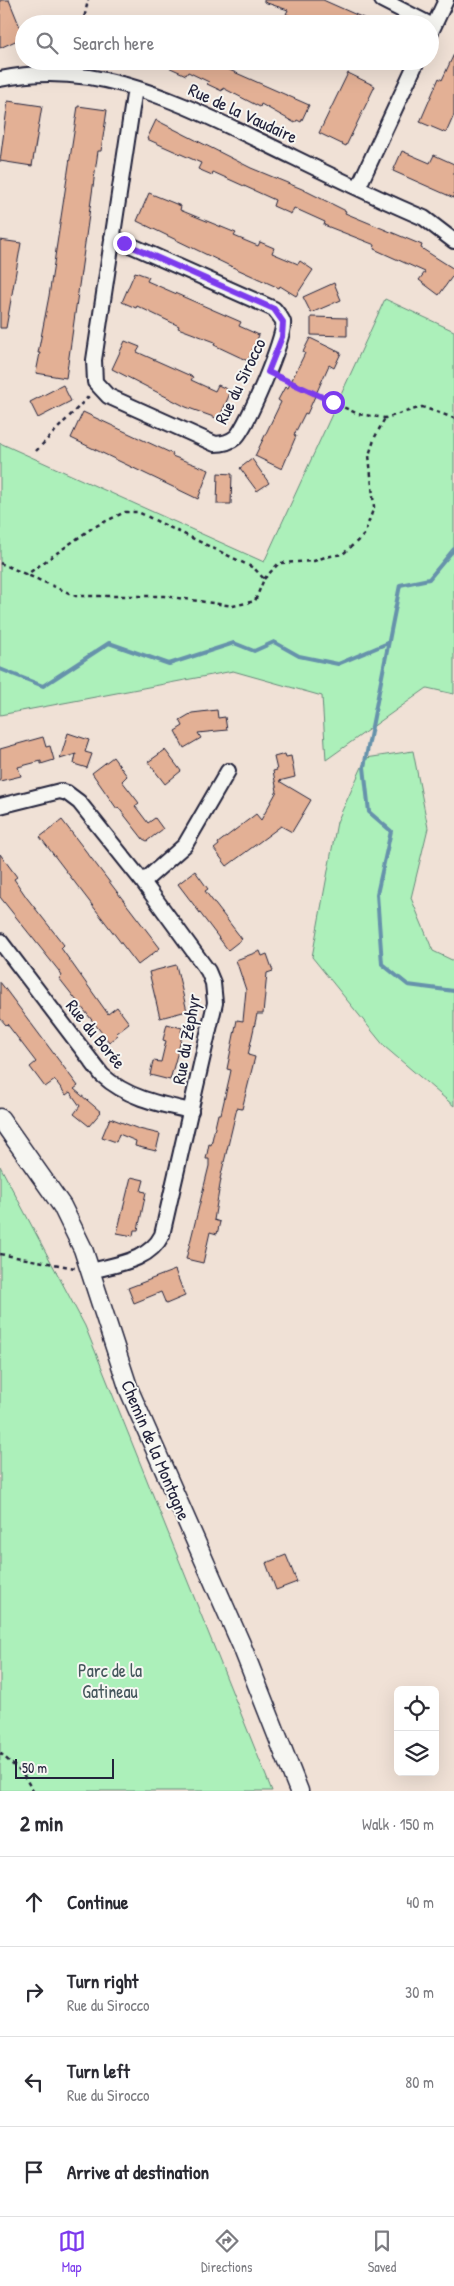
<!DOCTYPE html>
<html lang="en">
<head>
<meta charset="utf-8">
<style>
	:root { --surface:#fff; --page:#f7f7f7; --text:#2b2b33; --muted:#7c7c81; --line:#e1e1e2; --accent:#7c3aed }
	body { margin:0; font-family:"Patrick Hand",sans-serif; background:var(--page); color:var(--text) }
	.controls { position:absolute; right:15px; bottom:15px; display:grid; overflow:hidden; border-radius:8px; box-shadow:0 5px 20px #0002 }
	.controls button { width:45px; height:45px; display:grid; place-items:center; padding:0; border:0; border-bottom:1px solid var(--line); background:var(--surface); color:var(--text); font:25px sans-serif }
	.scale { position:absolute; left:15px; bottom:12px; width:99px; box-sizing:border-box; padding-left:5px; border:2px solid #22223b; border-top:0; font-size:14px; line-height:18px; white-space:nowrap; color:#22223b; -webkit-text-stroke:4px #f6f6f2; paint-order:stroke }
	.stop { position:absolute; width:15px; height:15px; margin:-11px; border:4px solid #7c3aed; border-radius:50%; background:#fff }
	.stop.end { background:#7c3aed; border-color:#fff; box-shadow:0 1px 5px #0008 }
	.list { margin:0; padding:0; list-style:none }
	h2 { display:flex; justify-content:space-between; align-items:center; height:65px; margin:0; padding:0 20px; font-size:21px }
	h2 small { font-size:16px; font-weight:400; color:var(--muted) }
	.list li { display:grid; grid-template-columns:32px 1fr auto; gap:15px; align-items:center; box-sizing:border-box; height:90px; padding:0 20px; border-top:1px solid var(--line) }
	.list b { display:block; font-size:19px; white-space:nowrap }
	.list p { margin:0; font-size:16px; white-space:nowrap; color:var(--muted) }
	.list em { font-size:16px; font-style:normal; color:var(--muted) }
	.icon { flex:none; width:28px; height:28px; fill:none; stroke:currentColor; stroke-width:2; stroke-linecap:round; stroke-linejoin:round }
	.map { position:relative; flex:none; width:454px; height:1791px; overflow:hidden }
	.search { position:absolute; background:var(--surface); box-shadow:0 5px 20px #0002; left:15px; right:15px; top:15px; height:55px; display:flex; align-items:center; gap:12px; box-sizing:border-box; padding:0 18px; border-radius:28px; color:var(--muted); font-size:19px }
	.sheet { height:425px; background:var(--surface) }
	nav { display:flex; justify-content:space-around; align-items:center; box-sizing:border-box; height:70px; border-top:1px solid var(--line); background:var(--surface); font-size:14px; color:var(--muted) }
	nav a { display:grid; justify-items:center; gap:2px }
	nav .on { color:var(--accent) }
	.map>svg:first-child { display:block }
	.green { fill:#acf0ba; stroke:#67897a }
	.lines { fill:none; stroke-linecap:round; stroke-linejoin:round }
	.stream { stroke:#6692ab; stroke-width:4 }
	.building { fill:#e3b095; stroke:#22223b }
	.minor-casing { stroke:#22223b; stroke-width:18 }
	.tertiary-casing { stroke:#22223b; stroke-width:21 }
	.path { stroke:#22223b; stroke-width:2.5; stroke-dasharray:4 4; stroke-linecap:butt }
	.minor { stroke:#f6f6f2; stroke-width:14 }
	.tertiary { stroke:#f6f6f2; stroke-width:18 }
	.route { stroke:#7c3aed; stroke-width:6 }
	.labels { text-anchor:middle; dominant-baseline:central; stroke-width:4; stroke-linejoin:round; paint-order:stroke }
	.street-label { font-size:18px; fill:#22223b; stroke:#f6f6f2 }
	.park-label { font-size:18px; fill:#44565b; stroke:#f6f6f2 }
</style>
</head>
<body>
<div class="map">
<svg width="454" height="1791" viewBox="0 0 454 1791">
	<rect width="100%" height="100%" fill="#f0e1d6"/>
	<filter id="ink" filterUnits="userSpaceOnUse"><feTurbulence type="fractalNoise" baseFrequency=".02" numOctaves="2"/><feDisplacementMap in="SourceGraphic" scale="10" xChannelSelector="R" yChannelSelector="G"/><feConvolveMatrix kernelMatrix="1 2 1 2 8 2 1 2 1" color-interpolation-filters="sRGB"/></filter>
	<g filter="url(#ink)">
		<!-- green -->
		<path class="green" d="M385,299l69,32v363l-27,-6 -101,72 -4,-64 -89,-25 -233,44v-272l264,119z
			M413,751l15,77 -17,70 22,53 21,10v145l-69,-59 -73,-90 25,-135 29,-64z
			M0,1166l85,160 187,465h-272z"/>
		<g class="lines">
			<!-- stream -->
			<path class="stream" d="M454,549l-25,30 -29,6 -36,182 5,45 22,19 -14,63 5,70 26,21 46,6
				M0,669l43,17 66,-43 60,21 65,-21 20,8 20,-9 25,14 39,8 50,-21"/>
		</g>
		<!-- building -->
		<path class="building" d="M0,0h9l15,37 -24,11z
			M264,0h59l54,24h-66l-25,-10 2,-4 -24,-8z
			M454,54v61l-8,18 -26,-11 19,-44 3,2z
			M155,61h54l100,44 -8,17 -4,-2 -2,3 -34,-19 -1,3 -37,-19 -1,3 -15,-7 2,-2 -21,-10 -2,3z
			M348,73l27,13 -29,60 -27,-13z
			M8,101l34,5 -10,60 -32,-5z
			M78,106l29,4 -6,41h-3l-32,227 -30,-5 4,-20h-2l11,-57z
			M156,120l95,48 51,21 44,22 -1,2 77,32 -1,3 33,21v5l-15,21 -20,-15 6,-8 -51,-23 1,-4 -51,-20 1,-3 -31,-14 -3,6 -18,-8 2,-6 -62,-28 -1,3 -14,-6 3,-6 -54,-24z
			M402,151l28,12 4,-8 20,9v34l-61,-27z
			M149,193l32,13 -1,4 56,23 -2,3 24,10 2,-4 14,6 -2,5 26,11 2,-3 13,9 -17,26 -16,-10 -1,2 -51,-23 -91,-44z
			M0,240l21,3 -15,85h-6z
			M135,272l14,5 -2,4 94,41 -2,4 20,9 -11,26 -34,-16 1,-3 -37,-14 1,-2 -42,-20 -1,2 -14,-6z
			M334,283l7,17 -30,13 -8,-16z
			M311,317l36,1v18l-36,-1z
			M310,338l31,15 -7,15 -5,-3 -22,49 -2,-1 -11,22 2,1 -14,33 -27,-13 26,-54 -3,-2 7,-13 3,1 17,-35 -2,-1z
			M125,341l15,6 -3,5 56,25 -2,3 24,11 3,-6 13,6 -12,28 -33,-12 -74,-38z
			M63,385l8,16 -33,17 -8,-16z
			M83,412l90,42 -1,2 37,14 -11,29 -127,-61z
			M252,459l17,24 -12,8 -17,-23z
			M218,473l14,1 -1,30h-14z
			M217,710l1,8 7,-1 2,13 -29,3 3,5 -17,10 -9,-17 8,-5 -3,-6 12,-7z
			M68,733l21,7 -4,12 7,2 -5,14 -13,-4 2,-10 -16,5z
			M43,737l3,10 4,-1 4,14 -13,4v-3l-23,6 3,9 -21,5v-32z
			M165,750l16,21 -16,13 -17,-22z
			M285,754l1,3 5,-1 4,21 -16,4 32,19 -19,32 -11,-6 -54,40 -13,-17 5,-4 -1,-2 38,-29 5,6 16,-29 -4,-20 4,-1 -3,-13z
			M113,757l14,19 -5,5 17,22 -4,3 13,17 7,-5 8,11 -16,12 -4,-2 -25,-32 -1,2 -25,-36z
			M62,820l98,128 -22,17 -98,-128z
			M0,854l17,23 -3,2 13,19 37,47 -3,3 47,66 9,-7 12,16 -13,10 2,2 -9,7 -50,-64 3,-2 -3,-5 -59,-74z
			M195,871l13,18 -3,2 37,48 -14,11 -50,-66z
			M260,951l2,5 5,-2 6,17 -6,2 -4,41h-6l-9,41 7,2 -13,52 -5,-1 -17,71h1l-7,41 6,2 -3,12 -7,-2 -7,31 -17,-4 23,-93v-7h-3l3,-15 2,1 7,-31h3l9,-39 1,-5 -4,-1 10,-49 6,1 3,-31 -10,-30z
			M176,965l11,46 -27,7 -11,-46z
			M0,982l78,104 -4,3 27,23 -12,14 -15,-12 6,-8 -10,-14 -4,3 -11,-15 -10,7 -15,-20 6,-5 -29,-38 -1,1 -6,-7z
			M167,1024l15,4 -1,4 2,1 -13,47 -20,-5 3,-14 8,1 5,-21 -3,-1z
			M110,1118l29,11 21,5 -4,17 -21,-5 1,-5 -17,-7 -3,8 -14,-5z
			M131,1177l13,3 -3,11 5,1 -8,38h-4l-1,6 -16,-3z
			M175,1270l10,26 -19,8 -5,-12 -27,11 -6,-15z
			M286,1555l11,27 -21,8 -10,-27z"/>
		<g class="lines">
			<!-- minor casing -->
			<g class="minor-casing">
				<path id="minor" d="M382,0l47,24
					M430,34l16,-34
					M0,79c94,-20 173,21 256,60 56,27 111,55 168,79l30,23
					M358,188l59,-127
					M112,237l162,72c3,4 8,9 9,13 3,14 -36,104 -47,115 -6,5 -13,7 -21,7l-107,-48 -13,-14 -1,-22 41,-272
					M0,806l60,-15 7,2 12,9 64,80 65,89 5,12 2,20 -53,232c-13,26 -45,29 -71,36
					M143,882l42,-37 43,-74
					M0,941l102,134c25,23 57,29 89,36"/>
			</g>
			<!-- tertiary casing -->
			<g class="tertiary-casing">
				<path id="tertiary" d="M0,1118l62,88 21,43 46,141 112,254 58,147"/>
			</g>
			<!-- path -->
			<path class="path" d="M83,24l5,-24
				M279,377l79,37 27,4 37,-11 32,11
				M36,451l55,-57
				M0,563l76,33h88l69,10 22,-5 9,-22 -10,-11 -116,-56h-13l-33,16 -66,47
				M264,579l15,-16 35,-2 11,-4 18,-3 21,-19 10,-28 -5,-52 6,-18 10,-19
				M0,1254l75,14
				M0,1753l23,21 10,17"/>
			<!-- minor -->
			<use href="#minor" class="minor"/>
			<!-- tertiary -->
			<use href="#tertiary" class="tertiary"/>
		</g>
	</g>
	<g class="lines" filter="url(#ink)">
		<!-- route -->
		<path class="route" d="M124,243l150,66 9,13 -1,15 -14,35 65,30"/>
	</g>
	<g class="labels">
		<!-- street labels -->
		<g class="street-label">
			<text transform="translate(243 113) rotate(25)">Rue de la Vaudaire</text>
			<text transform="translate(240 381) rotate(-64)">Rue du Sirocco</text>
			<text transform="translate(96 1034) rotate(51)">Rue du Borée</text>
			<text transform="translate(186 1039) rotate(-80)">Rue du Zéphyr</text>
			<text transform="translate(156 1450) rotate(67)">Chemin de la Montagne</text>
		</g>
		<!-- park labels -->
		<g class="park-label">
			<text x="110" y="1670">Parc de la<tspan x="110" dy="21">Gatineau</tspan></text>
		</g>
	</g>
</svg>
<div class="controls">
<button><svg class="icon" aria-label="locate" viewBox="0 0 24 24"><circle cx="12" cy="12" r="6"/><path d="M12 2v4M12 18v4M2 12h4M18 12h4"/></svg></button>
<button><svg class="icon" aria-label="layers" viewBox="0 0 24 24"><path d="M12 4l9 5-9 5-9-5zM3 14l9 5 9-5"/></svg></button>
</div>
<div class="scale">50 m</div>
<div class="stop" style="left:333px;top:402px"></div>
<div class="stop end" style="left:124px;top:243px"></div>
<div class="search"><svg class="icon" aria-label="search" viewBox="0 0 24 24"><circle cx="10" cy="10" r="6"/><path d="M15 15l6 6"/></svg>Search here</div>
</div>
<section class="sheet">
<h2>2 min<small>Walk · 150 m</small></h2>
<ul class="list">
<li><svg class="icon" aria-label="ahead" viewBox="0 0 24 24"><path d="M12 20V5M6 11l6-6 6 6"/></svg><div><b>Continue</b></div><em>40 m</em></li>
<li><svg class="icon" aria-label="right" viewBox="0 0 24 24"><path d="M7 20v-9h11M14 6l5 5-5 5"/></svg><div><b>Turn right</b><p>Rue du Sirocco</p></div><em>30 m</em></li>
<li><svg class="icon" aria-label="left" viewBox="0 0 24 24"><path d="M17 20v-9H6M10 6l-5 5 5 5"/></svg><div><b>Turn left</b><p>Rue du Sirocco</p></div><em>80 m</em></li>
<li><svg class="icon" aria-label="arrive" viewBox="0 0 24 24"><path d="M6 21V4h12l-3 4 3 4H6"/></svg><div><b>Arrive at destination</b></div></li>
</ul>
</section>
<nav>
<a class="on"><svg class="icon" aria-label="map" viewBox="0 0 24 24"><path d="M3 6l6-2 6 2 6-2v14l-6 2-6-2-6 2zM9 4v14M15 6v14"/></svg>Map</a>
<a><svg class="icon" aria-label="directions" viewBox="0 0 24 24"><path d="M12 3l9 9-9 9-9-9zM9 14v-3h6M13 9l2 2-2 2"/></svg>Directions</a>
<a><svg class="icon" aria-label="saved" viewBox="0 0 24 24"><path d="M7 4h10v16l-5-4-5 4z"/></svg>Saved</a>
</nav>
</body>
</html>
